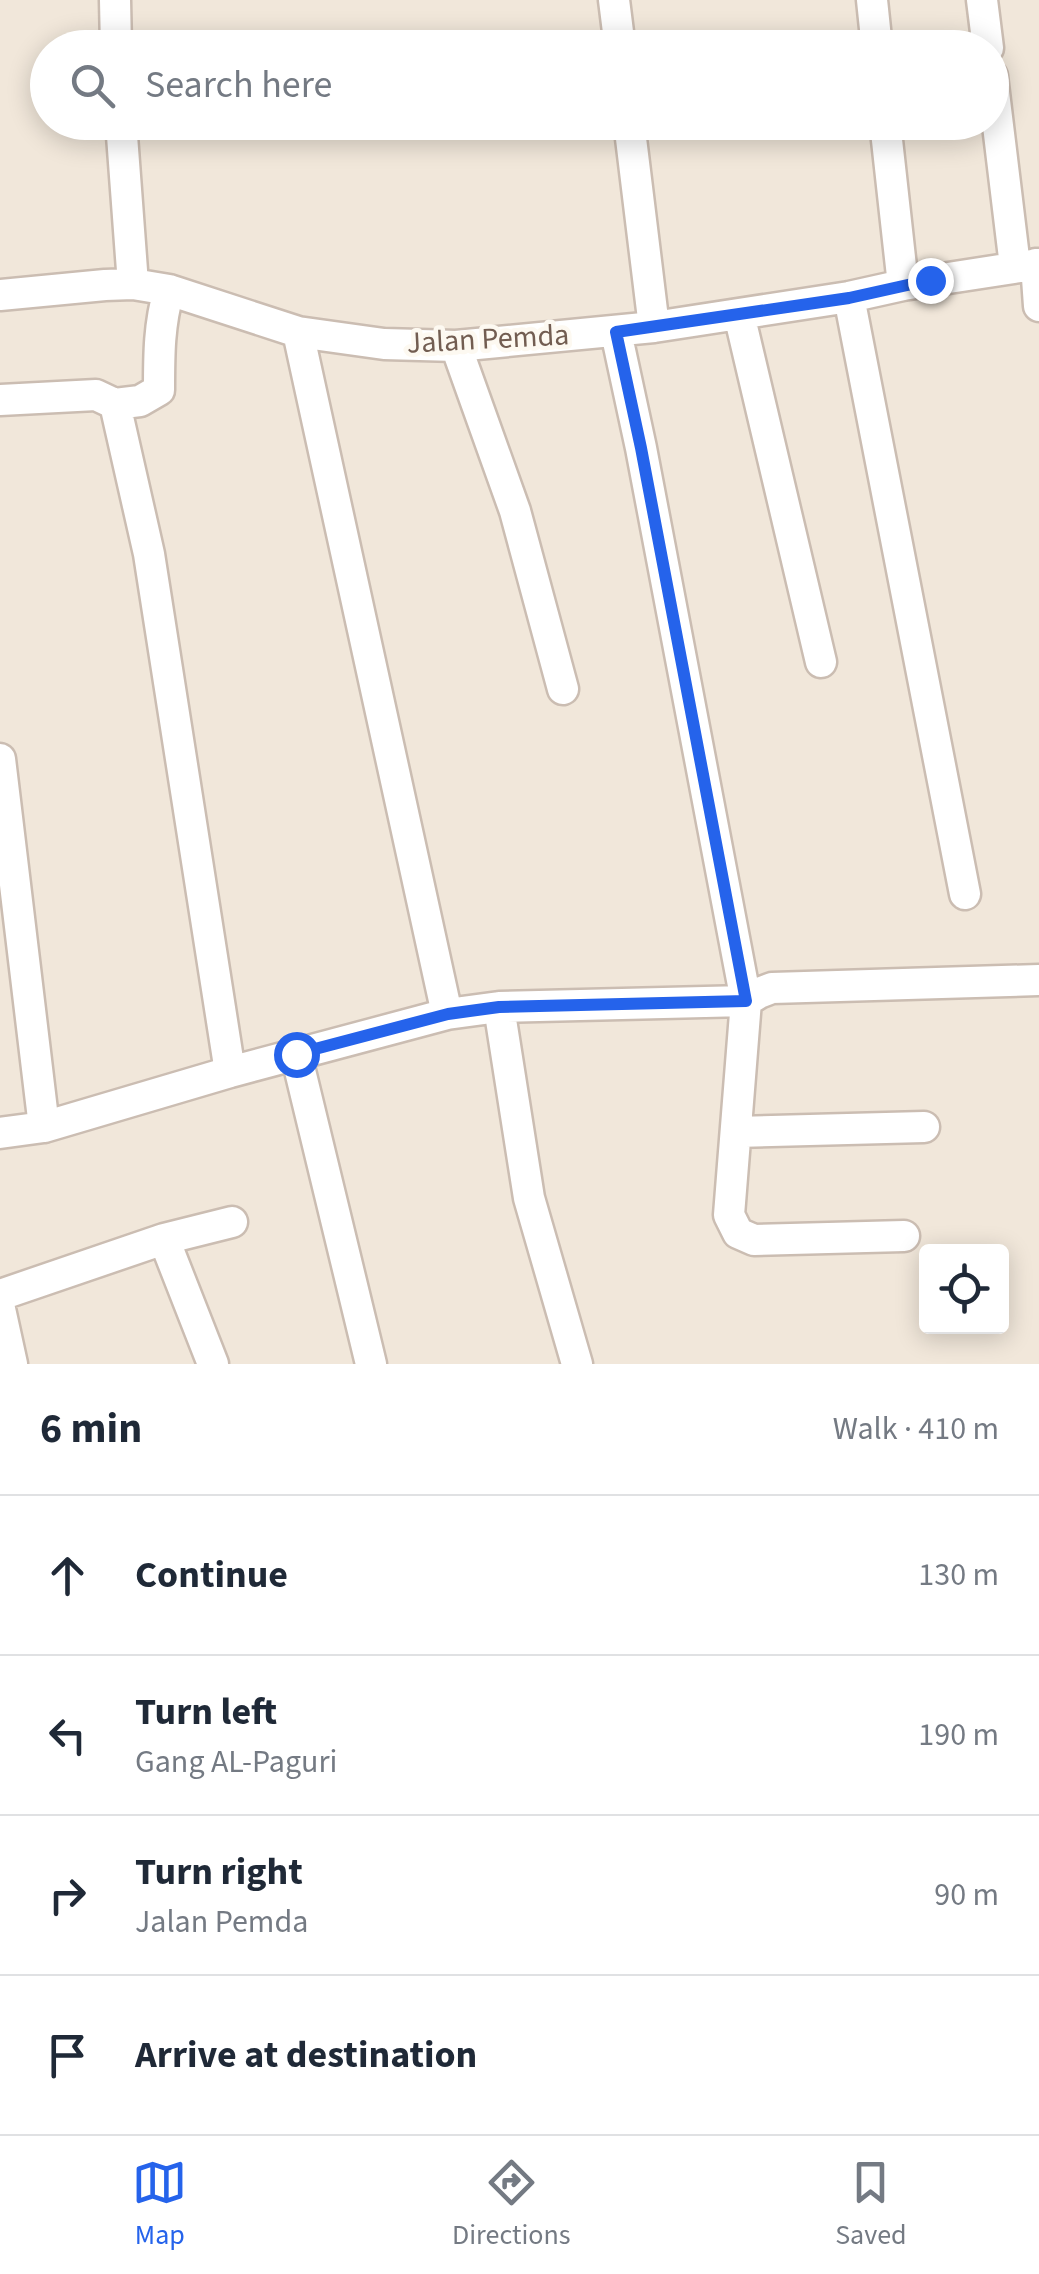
<!DOCTYPE html>
<html lang="en">
<head>
<meta charset="utf-8">
<style>
	:root { --surface:#fff; --page:#f6f6f7; --text:#1f2937; --muted:#747a83; --line:#e0e1e3; --accent:#2563eb }
	body { margin:0; font-family:"Source Sans 3",sans-serif; background:var(--page); color:var(--text) }
	.controls { position:absolute; right:30px; bottom:30px; display:grid; overflow:hidden; border-radius:10px; box-shadow:0 5px 25px #0003 }
	.controls button { width:90px; height:90px; display:grid; place-items:center; padding:0; border:0; border-bottom:2px solid var(--line); background:var(--surface); color:var(--text); font:50px sans-serif }
	.stop { position:absolute; width:30px; height:30px; margin:-22px; border:8px solid #2563eb; border-radius:50%; background:#fff }
	.stop.end { background:#2563eb; border-color:#fff; box-shadow:0 2px 10px #0008 }
	.list { margin:0; padding:0; list-style:none }
	h2 { display:flex; justify-content:space-between; align-items:center; height:130px; margin:0; padding:0 40px; font-size:42px }
	h2 small { font-size:32px; font-weight:400; color:var(--muted) }
	.list li { display:grid; grid-template-columns:65px 1fr auto; gap:30px; align-items:center; box-sizing:border-box; height:160px; padding:0 40px; border-top:2px solid var(--line) }
	.list b { display:block; font-size:38px; white-space:nowrap }
	.list p { margin:0; font-size:32px; white-space:nowrap; color:var(--muted) }
	.list em { font-size:32px; font-style:normal; color:var(--muted) }
	.icon { flex:none; width:55px; height:55px; fill:none; stroke:currentColor; stroke-width:2; stroke-linecap:round; stroke-linejoin:round }
	.map { position:relative; flex:none; width:1039px; height:1364px; overflow:hidden }
	.search { position:absolute; background:var(--surface); box-shadow:0 5px 25px #0003; left:30px; right:30px; top:30px; height:110px; display:flex; align-items:center; gap:25px; box-sizing:border-box; padding:0 35px; border-radius:55px; color:var(--muted); font-size:38px }
	.sheet { height:770px; background:var(--surface) }
	nav { display:flex; justify-content:space-around; align-items:center; box-sizing:border-box; height:140px; border-top:2px solid var(--line); background:var(--surface); font-size:28px; color:var(--muted) }
	nav a { display:grid; justify-items:center; gap:5px }
	nav .on { color:var(--accent) }
	.map>svg:first-child { display:block }
	.residential { fill:#f1e7da; fill-rule:evenodd }
	.lines { fill:none; stroke-linecap:round; stroke-linejoin:round }
	.minor-casing { stroke:#cbbdb2; stroke-width:35 }
	.minor { stroke:#fff; stroke-width:30 }
	.route { stroke:#2563eb; stroke-width:12 }
	.labels { text-anchor:middle; dominant-baseline:central; stroke-width:9; stroke-linejoin:round; paint-order:stroke }
	.street-label { font-size:30px; fill:#725d51; stroke:#fdf9f1 }
</style>
</head>
<body>
<div class="map">
<svg width="1039" height="1364" viewBox="0 0 1039 1364">
	<rect width="100%" height="100%" fill="#faf4eb"/>
	<!-- residential -->
	<path class="residential" d="M0,0h1039v1364h-1039zM48,48h944v74h-944zM926,1252h76v74h-76z"/>
	<g class="lines">
		<!-- minor casing -->
		<g class="minor-casing">
			<path id="minor" d="M115,0l1,48
				M614,0l6,48
				M872,0l5,48
				M982,0l6,48
				M992,76l23,190
				M121,122l12,162
				M629,122l25,205
				M885,122l18,163
				M1036,264l3,42
				M0,295l105,-10 28,-1 36,6 129,42 86,12 72,2 198,-19 195,-30 54,-12 136,-21
				M849,297l116,597
				M739,314l82,348
				M456,346l59,165 48,178
				M0,400l96,-5 19,9 34,150 81,518
				M115,404l25,-3 19,-11c0,-35 0,-66 10,-100
				M0,759l44,368
				M499,1007l30,191 48,166
				M447,1014l52,-7 247,-6 -105,-553 -25,-116
				M296,1054l75,310
				M736,1132l188,-5
				M0,1133l44,-6 186,-55 217,-58 -149,-682
				M904,1236l-150,4 -16,-7 -9,-18 17,-214 13,-8 13,-5 267,-8
				M164,1239l49,125
				M0,1295l164,-56 68,-17
				M0,1309l12,55"/>
		</g>
		<!-- minor -->
		<use href="#minor" class="minor"/>
	</g>
	<g class="lines">
		<!-- route -->
		<path class="route" d="M296,1054l152,-40 51,-7 247,-6 -105,-553 -25,-116 233,-34 81,-18"/>
	</g>
	<g class="labels">
		<!-- street labels -->
		<g class="street-label">
			<text transform="translate(488 339) rotate(-3)">Jalan Pemda</text>
		</g>
	</g>
</svg>
<div class="controls">
<button><svg class="icon" aria-label="locate" viewBox="0 0 24 24"><circle cx="12" cy="12" r="6"/><path d="M12 2v4M12 18v4M2 12h4M18 12h4"/></svg></button>
</div>
<div class="stop" style="left:296px;top:1054px"></div>
<div class="stop end" style="left:930px;top:280px"></div>
<div class="search"><svg class="icon" aria-label="search" viewBox="0 0 24 24"><circle cx="10" cy="10" r="6"/><path d="M15 15l6 6"/></svg>Search here</div>
</div>
<section class="sheet">
<h2>6 min<small>Walk · 410 m</small></h2>
<ul class="list">
<li><svg class="icon" aria-label="ahead" viewBox="0 0 24 24"><path d="M12 20V5M6 11l6-6 6 6"/></svg><div><b>Continue</b></div><em>130 m</em></li>
<li><svg class="icon" aria-label="left" viewBox="0 0 24 24"><path d="M17 20v-9H6M10 6l-5 5 5 5"/></svg><div><b>Turn left</b><p>Gang AL-Paguri</p></div><em>190 m</em></li>
<li><svg class="icon" aria-label="right" viewBox="0 0 24 24"><path d="M7 20v-9h11M14 6l5 5-5 5"/></svg><div><b>Turn right</b><p>Jalan Pemda</p></div><em>90 m</em></li>
<li><svg class="icon" aria-label="arrive" viewBox="0 0 24 24"><path d="M6 21V4h12l-3 4 3 4H6"/></svg><div><b>Arrive at destination</b></div></li>
</ul>
</section>
<nav>
<a class="on"><svg class="icon" aria-label="map" viewBox="0 0 24 24"><path d="M3 6l6-2 6 2 6-2v14l-6 2-6-2-6 2zM9 4v14M15 6v14"/></svg>Map</a>
<a><svg class="icon" aria-label="directions" viewBox="0 0 24 24"><path d="M12 3l9 9-9 9-9-9zM9 14v-3h6M13 9l2 2-2 2"/></svg>Directions</a>
<a><svg class="icon" aria-label="saved" viewBox="0 0 24 24"><path d="M7 4h10v16l-5-4-5 4z"/></svg>Saved</a>
</nav>
</body>
</html>
